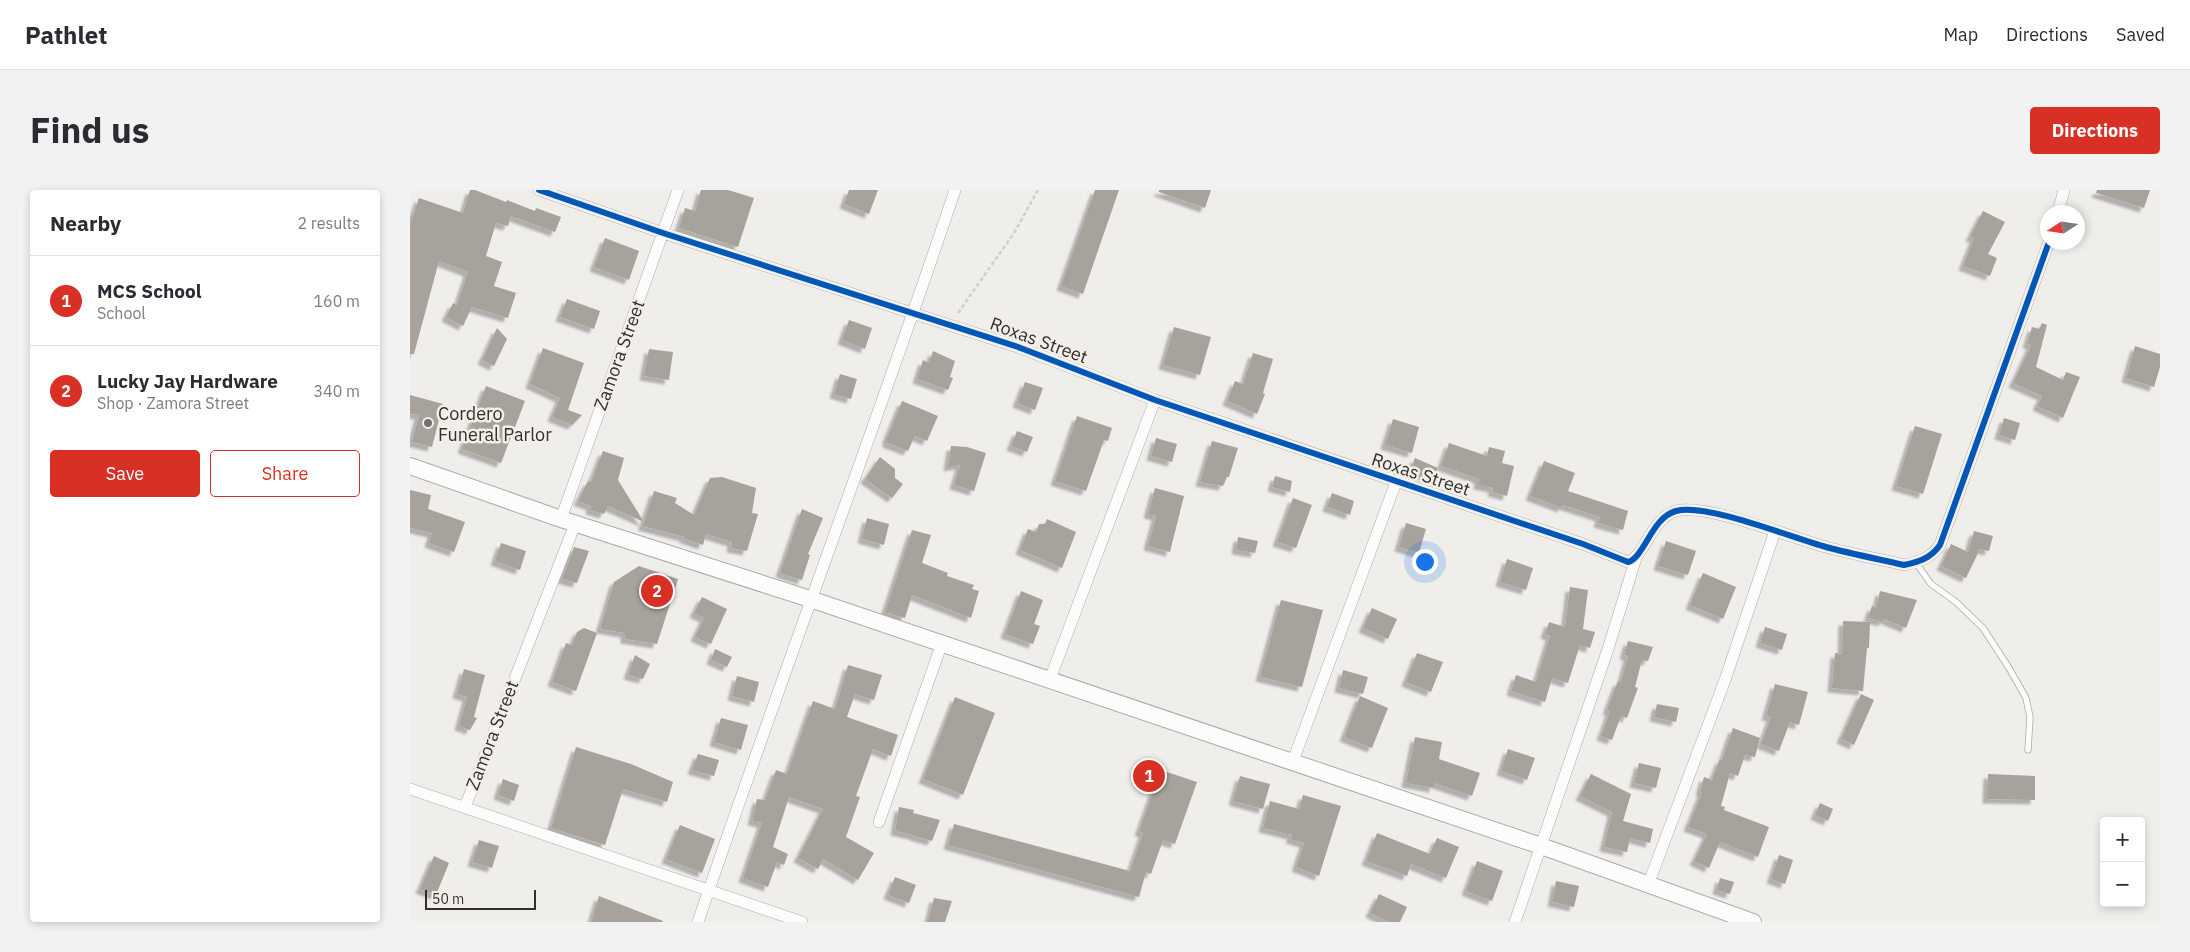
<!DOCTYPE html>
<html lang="en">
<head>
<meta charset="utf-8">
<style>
	:root { --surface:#fff; --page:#f2f2f3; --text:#2b2b33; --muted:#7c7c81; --line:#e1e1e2; --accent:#d93025 }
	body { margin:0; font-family:"IBM Plex Sans",sans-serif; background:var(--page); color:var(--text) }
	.controls { position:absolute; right:15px; bottom:15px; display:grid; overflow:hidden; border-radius:5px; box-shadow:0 2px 8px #0003 }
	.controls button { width:45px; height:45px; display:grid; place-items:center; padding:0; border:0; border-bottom:1px solid var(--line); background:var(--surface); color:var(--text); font:25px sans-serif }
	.compass { position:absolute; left:1630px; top:15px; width:45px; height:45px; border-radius:50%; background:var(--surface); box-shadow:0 2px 8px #0003; rotate:258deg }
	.scale { position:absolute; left:15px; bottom:12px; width:111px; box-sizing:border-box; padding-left:5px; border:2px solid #312f2d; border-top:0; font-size:14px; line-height:18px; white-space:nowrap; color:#312f2d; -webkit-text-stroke:4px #f3eee8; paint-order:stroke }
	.you { position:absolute; left:1014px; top:371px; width:18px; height:18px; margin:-12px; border:4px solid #fff; border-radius:50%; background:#1a73e8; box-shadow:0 0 0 8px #1a73e833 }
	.badge { display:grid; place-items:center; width:32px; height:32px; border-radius:50%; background:var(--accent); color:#fff; font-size:16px; font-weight:700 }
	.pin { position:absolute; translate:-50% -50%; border:2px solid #fff; box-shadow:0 1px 5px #0006 }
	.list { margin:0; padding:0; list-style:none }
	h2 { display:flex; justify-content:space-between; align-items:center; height:65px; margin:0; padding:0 20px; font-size:21px }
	h2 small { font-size:16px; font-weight:400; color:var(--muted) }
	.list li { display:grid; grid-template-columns:32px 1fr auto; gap:15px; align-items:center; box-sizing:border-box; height:90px; padding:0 20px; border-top:1px solid var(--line) }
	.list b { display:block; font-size:19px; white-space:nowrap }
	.list p { margin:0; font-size:16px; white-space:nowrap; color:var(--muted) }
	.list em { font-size:16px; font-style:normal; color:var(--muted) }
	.actions { display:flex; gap:10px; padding:15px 20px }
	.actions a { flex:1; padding:11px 0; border:1px solid var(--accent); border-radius:5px; text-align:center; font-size:18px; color:var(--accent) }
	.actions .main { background:var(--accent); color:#fff }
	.map { position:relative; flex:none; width:1750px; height:732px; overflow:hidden; border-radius:5px }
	header { display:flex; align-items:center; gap:30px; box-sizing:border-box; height:70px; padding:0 25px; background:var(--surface); border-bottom:1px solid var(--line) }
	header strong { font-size:24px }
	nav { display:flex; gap:28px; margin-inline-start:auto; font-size:18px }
	.intro { display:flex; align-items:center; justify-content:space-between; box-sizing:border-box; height:120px; padding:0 30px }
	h1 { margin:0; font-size:35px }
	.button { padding:12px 22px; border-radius:5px; background:var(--accent); color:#fff; font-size:18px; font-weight:700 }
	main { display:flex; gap:30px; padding:0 30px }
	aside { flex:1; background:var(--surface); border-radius:5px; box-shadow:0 2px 8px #0003 }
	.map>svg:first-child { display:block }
	.building { fill:#a7a29b; filter:url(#shadow) }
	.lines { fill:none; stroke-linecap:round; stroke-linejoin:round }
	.lane-casing { stroke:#acaaa8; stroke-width:7 }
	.street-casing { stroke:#acaaa8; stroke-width:12 }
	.secondary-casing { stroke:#acaaa8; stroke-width:18 }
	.path { stroke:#cfcfce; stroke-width:2.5; stroke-dasharray:4 2.5; stroke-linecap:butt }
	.lane { stroke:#fdfcfc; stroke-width:5.5 }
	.street { stroke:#fdfcfc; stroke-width:11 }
	.secondary { stroke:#fdfcfc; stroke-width:16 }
	.cycleway-casing { stroke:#f3eee8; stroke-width:9 }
	.cycleway { stroke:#0057b8; stroke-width:6 }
	.poi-dot { fill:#747270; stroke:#f3eee8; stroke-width:2 }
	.labels { text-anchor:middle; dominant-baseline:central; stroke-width:5; stroke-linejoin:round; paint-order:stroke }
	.street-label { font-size:18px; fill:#312f2d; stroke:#f3eee8 }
	.poi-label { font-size:18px; fill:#312f2d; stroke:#f3eee8; text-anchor:start }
</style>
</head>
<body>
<header>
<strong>Pathlet</strong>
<nav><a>Map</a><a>Directions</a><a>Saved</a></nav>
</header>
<div class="intro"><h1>Find us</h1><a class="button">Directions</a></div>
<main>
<aside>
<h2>Nearby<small>2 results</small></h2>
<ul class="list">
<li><span class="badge">1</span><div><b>MCS School</b><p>School</p></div><em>160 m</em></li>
<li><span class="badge">2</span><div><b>Lucky Jay Hardware</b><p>Shop · Zamora Street</p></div><em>340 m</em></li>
</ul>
<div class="actions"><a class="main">Save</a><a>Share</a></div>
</aside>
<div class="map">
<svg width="1750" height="732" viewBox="0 0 1750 732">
	<defs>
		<filter id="shadow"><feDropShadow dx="-4.5" dy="4.5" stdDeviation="1" flood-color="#0004"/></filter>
	</defs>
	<rect width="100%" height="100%" fill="#f0eeeb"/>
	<!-- building -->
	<path class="building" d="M60,0h5l31,12 1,-2 28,11 1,-3 25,9 -6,15 -44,-16 -3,10 -12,-3 -10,33 16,6 -8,24 22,7 -8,25 -36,-11 -9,19 -17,-9 7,-14 4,2 11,-33 -29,-11 -25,93h-4v-130l9,-26 44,15z
		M291,0h27l26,8 -16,49 -59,-19 6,-20 10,3z
		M439,0h29l-9,24 -25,-10z
		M685,0h24l-36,104 -22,-8z
		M749,0h52l-6,18 -46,-16z
		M1687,0h53l-6,18 -48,-15z
		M1573,21l22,11 -17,32 9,4 -7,18 -27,-10 11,-28 -4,-1z
		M195,48l34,13 -10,29 -35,-13z
		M157,109l33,12 -6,18 -34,-12z
		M439,130l23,8 -7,21 -23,-9z
		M1632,133l5,2 -11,42 27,13 3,-8 14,5 -17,41 -26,-12 5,-10 -29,-13 18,-38 -4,-1 5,-17 7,2z
		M764,137l37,10 -11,38 -37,-10z
		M87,138l10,11 -13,27 -12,-6z
		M1725,156l25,8v13l-6,20 -28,-9z
		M133,158l41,15 -16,47 14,5 -10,10 -20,-8 8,-19 -30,-14z
		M239,159l24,3 -4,28 -25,-4z
		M523,161l22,10 -5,16 3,1 -5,12 -31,-11 6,-19 6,3z
		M843,163l20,6 -10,34 2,1 -8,20 -30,-13 8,-20 8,3z
		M430,184l17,5 -6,20 -17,-5z
		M615,192l18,6 -8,22 -18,-7z
		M76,196l39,15 -24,62 -39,-14z
		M0,205l33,9 -11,43 -20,-5 7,-27 -9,-1z
		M492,211l36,15 -11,25 -12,-5 -7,15 -21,-8v-5z
		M667,226l35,12 -4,13 -4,-1 -18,51 -31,-10z
		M1594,228l16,5 -5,17 -16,-5z
		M983,229l26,8 -7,26 -27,-8z
		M1505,236l27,8 -19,60 -27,-8z
		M607,241l16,6 -6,15 -16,-6z
		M746,248l21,6 -5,18 -21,-6z
		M802,251l26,7 -9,29h-2l-4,9 -23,-4z
		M1039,253l38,13 2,-9 16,4 -3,12 12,3 -7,30 -15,-4 1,-4 -15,-3 1,-6 -38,-13z
		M541,256l16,1 19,6 -12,38 -20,-6 6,-20 -12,2z
		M193,261l21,7 -6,22 26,42 10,-31 23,7 -2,5 19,12 16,-37 12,-1 34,11 -4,25 6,1 -11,37 -16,-3 1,-6 -26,-8 -3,11 -20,-7 2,-1 -43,-11 2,-4 -36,-16 -4,8 -14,-4 1,-4 -13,-5 10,-20 3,1z
		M470,267l15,12v9l8,6 -11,14 -27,-19z
		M1005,268l23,10 -5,12 -23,-10z
		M1134,271l31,12 -7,18 60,20 -5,19 -25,-7 2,-6 -37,-12 -1,3 -32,-12z
		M865,286l17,5 -2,11 -18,-5z
		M745,298l29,8 -14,56 -22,-6 8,-30 -8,-2z
		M0,300l21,5 -3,14 37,13 -11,30 -25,-9 3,-10 -22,-5z
		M922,303l22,8 -4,14 -23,-8z
		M883,308l19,7 -16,43 -19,-6z
		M392,319l21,9 -15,36 2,1 -8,25 -22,-7z
		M457,328l22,6 -5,21 -22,-6z
		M637,329l29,13 -14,36 -42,-18 8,-21 8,3 3,-8h6z
		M996,333l20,6 -7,24 -20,-6z
		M502,340l19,5 -9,28 26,10 -1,3 27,9 -2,4 7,2 -8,27 -59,-23 -7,23 -20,-6z
		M1564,341l19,5 -4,15 -9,-2 -14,29 -25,-12 10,-22 17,8z
		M828,347l20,4 -3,12 -19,-3z
		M1256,351l30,10 -8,24 -30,-9z
		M91,353l25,8 -6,19 -25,-9z
		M164,357l15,4 -12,32 -15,-4z
		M1097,369l26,9 -7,22 -26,-8z
		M229,376l39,13 -21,65 -32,-5v-6l-25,-4 14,-47z
		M1293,383l33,14 -13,32 -33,-14z
		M1160,397l18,3 -5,39 12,3 -5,16 -10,-3 -12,38 -16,-5 -7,24 -34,-11 5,-16 20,7 14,-46 -5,-2 4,-12 16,5z
		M611,401l22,9 -9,24 6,2 -7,18 -28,-10z
		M1470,401l37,9 -11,28 -22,-9 -1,3 -15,-4 4,-12 4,2z
		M292,407l25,12 -16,35 -16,-7 9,-19 -10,-5z
		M871,410l42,10 -21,77 -42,-10z
		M962,418l25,11 -9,20 -25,-11z
		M1433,431l27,1 -1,26h-2l-4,43 -31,-3 3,-35 7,1z
		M1355,437l22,7 -5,16 -22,-7z
		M174,438l13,5 -21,58 -24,-9 14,-39 6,2 5,-13z
		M1218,451l25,6 -5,14 -6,-1 -7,27 3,1 -11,30 -6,-2 -9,24 -11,-4 9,-25 -3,-1 11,-29 3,1 7,-26 -4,-1z
		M305,459l17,8 -5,10 -16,-7z
		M1007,463l26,9 -12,30 -25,-10z
		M225,465l15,9 -7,15 -15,-4z
		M438,475l34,10 -8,25 -19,-6 -8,23 51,18 -7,21 -18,-7 -17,47 4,1 -14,40 28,16 -16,27 -35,-21 -5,10 -20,-11 25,-49 -34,-12 -16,50 15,7 -4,11 -7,-3 -9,25 -25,-9 19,-55 -10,-2 5,-22 8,1 11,-30 11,4 26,-73 22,8z
		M54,479l21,6 -11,42 3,1 -7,12 -11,-4 8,-29 -10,-3z
		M933,480l25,7 -5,17 -24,-6z
		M327,486l22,6 -5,20 -22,-6z
		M1365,494l33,8 -9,33 -9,-3 -11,29 -18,-7 10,-27 -5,-1z
		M1451,504l13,6 -20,45 -13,-6z
		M950,506l28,12 -16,40 -28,-11z
		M545,507l40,16 -32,82 -40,-16z
		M1247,514l22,4 -3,14 -22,-5z
		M311,528l27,7 -7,25 -27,-8z
		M1323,538l27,10 -5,19 -10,-2 -7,21 -8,-3 -9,33 4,1 -1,3 45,17 -11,30 -38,-15 -11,26 -15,-7 13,-27 -19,-7 14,-35 -2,-1 4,-14 8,3 8,-21 2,1z
		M1005,547l27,5 -3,17 41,14 -8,23 -38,-13v5l-28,-5z
		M166,557l55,17 42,18 -6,20 -44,-13 -18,56 -54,-17z
		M1098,559l27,9 -8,22 -26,-9z
		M288,564l21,6 -5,16 -22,-6z
		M1229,573l22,5 -5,20 -22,-5z
		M751,580l36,12 -22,62 -12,-4 -12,34 -5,-2 -7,25 -191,-52 6,-21 176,47 13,-38 -4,-2z
		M1181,584l40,20 -8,27 30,8 -3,14 -20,-5 -3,14 -23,-5 8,-35 -32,-16z
		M1578,584l47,2v24l-48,-1z
		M830,586l30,8 -7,25 -30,-8z
		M93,589l16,6 -5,16 -16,-6z
		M893,605l38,11 -22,70 -23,-9 8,-24 -14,-4 2,-4 -29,-7 7,-27 29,8z
		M1410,613l13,6 -5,12 -13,-6z
		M489,617l15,3 -1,3 27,7 -8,21 -18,-5v-1l-19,-4z
		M270,635l35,14 -13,34 -36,-14z
		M967,643l53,21 7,-16 22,9 -13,31 -35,-14 -4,12 -41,-15z
		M69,650l20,6 -7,22 -20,-6z
		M1369,665l14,5 -8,24 -14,-5z
		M24,666l15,7 -13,32 -16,-6z
		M1067,671l26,10 -11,30 -26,-10z
		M485,687l21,8 -7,18 -21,-8z
		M1310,688l14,4 -4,12 -13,-4z
		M1146,691l23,5 -5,21 -22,-5z
		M969,704l28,13 -7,15h-11l-19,-9z
		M189,706l64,25v1h-72z
		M524,708l18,3 -7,21h-17z"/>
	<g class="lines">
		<!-- lane casing -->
		<g class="lane-casing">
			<path id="lane" d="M1506,373l15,21 25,18 27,26 26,40 17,30 4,19 -2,33"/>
		</g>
		<!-- street casing -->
		<g class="street-casing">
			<path id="street" d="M129,0l124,43 355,114 137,53 428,144 45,18c16,-4 24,-45 48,-51 31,-8 116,27 150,36 26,7 52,12 78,18 15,-3 27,-7 36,-20l109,-303
				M1648,22l6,-22
				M151,329l117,-329
				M640,489l105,-279
				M883,571l103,-279
				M0,599l392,133
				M55,617l110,-283
				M469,632l63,-179
				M1238,695l77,-205 50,-149
				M288,732c83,-245 175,-487 257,-732
				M1105,732l93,-273 28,-91"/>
		</g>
		<!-- secondary casing -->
		<g class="secondary-casing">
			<path id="secondary" d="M0,276l151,53 249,80 731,247 212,76"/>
		</g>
		<!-- path -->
		<path class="path" d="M548,123l56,-80 24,-43"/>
		<!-- lane -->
		<use href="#lane" class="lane"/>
		<!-- street -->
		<use href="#street" class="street"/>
		<!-- secondary -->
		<use href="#secondary" class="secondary"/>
		<!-- cycleway casing -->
		<g class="cycleway-casing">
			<path id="cycleway" d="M129,0l124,43 355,114 137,53 428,144 45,18c16,-4 24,-45 48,-51 31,-8 116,27 150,36 26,7 52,12 78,18 15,-3 27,-7 36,-20l109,-303"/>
		</g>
		<!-- cycleway -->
		<use href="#cycleway" class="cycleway"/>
	</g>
	<!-- markers -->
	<circle class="poi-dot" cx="18" cy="233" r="5"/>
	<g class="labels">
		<!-- street labels -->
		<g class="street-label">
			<text transform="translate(629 150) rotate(20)">Roxas Street</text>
			<text transform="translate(209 165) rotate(-70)">Zamora Street</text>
			<text transform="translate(1011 284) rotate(18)">Roxas Street</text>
			<text transform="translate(82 545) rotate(-69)">Zamora Street</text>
		</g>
		<!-- poi labels -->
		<g class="poi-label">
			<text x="28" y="223">Cordero<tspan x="28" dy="21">Funeral Parlor</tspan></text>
		</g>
	</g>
</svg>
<div class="controls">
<button>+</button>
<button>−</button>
</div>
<svg class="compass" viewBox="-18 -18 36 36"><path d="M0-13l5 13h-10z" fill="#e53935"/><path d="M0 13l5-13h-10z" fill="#7c7c81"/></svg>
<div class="scale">50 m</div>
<div class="you"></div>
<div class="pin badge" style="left:739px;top:586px">1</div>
<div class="pin badge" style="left:247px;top:401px">2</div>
</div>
</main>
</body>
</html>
